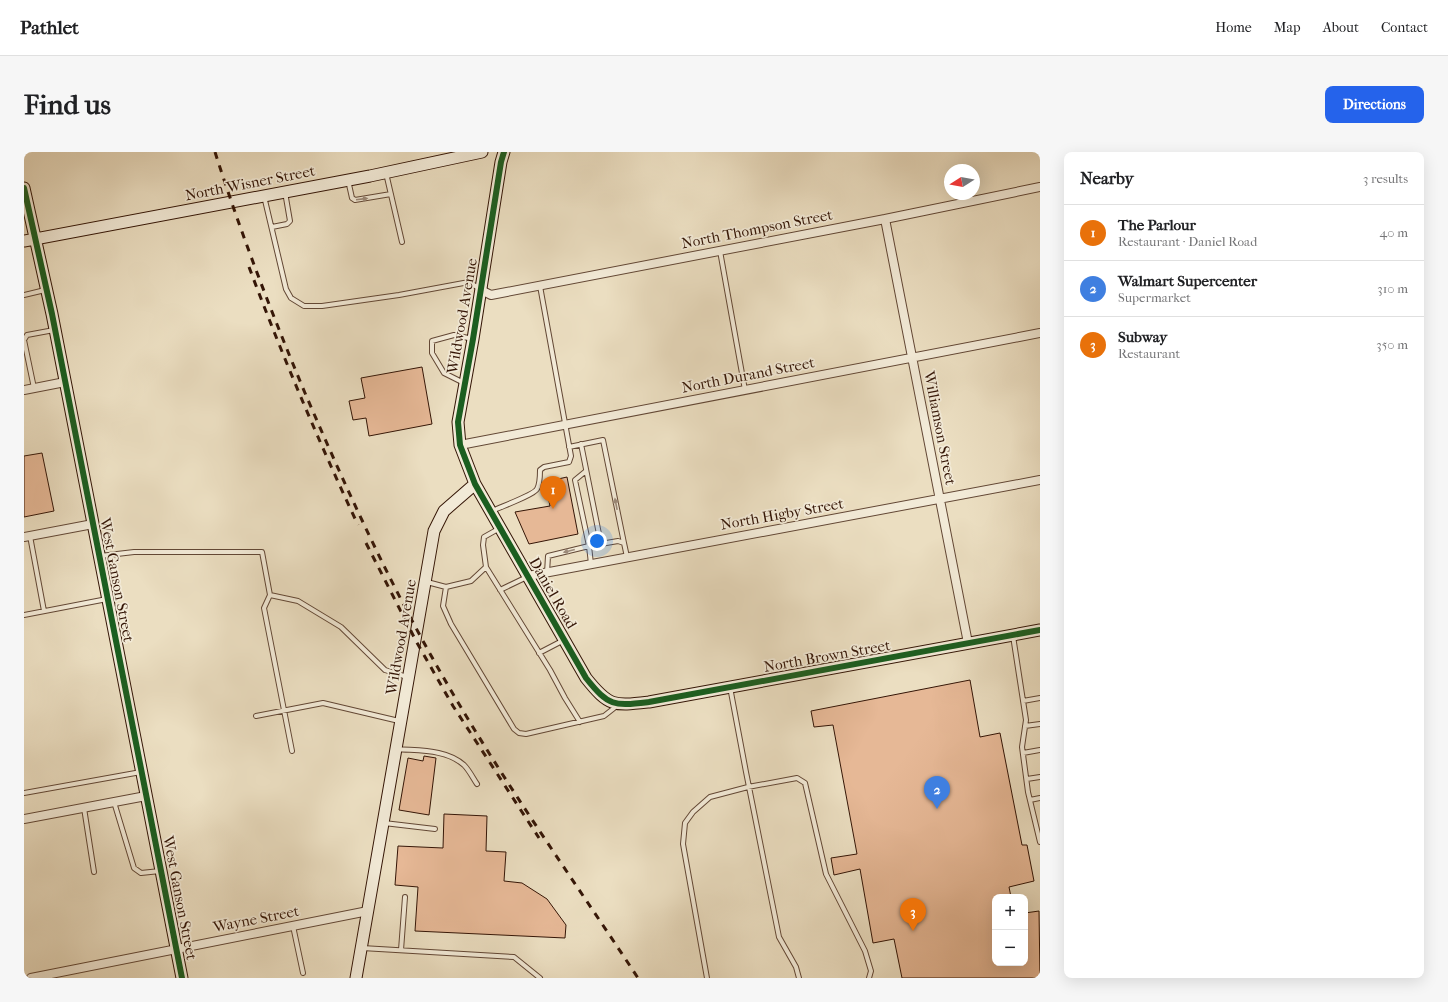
<!DOCTYPE html>
<html lang="en">
<head>
<meta charset="utf-8">
<style>
	:root { --surface:#fff; --page:#f6f6f6; --text:#202124; --muted:#757577; --line:#e0e0e0; --accent:#2563eb }
	body { margin:0; font-family:"IM FELL French Canon",serif; background:var(--page); color:var(--text) }
	.controls { position:absolute; right:12px; bottom:12px; display:grid; overflow:hidden; border-radius:8px; box-shadow:0 4px 16px #0002 }
	.controls button { width:36px; height:36px; display:grid; place-items:center; padding:0; border:0; border-bottom:1px solid var(--line); background:var(--surface); color:var(--text); font:20px sans-serif }
	.compass { position:absolute; left:920px; top:12px; width:36px; height:36px; border-radius:50%; background:var(--surface); box-shadow:0 4px 16px #0002; rotate:259deg }
	.you { position:absolute; left:573px; top:389px; width:14px; height:14px; margin:-10px; border:3px solid #fff; border-radius:50%; background:#1a73e8; box-shadow:0 0 0 6px #1a73e833 }
	.badge { display:grid; place-items:center; width:26px; height:26px; border-radius:50%; background:var(--accent); color:#fff; font-size:13px; font-weight:700 }
	.pin { position:absolute; translate:-50% -33px; filter:drop-shadow(0 1px 2px #0008) }
	.pin::after { content:''; position:absolute; top:21px; width:14px; height:12px; background:inherit; clip-path:polygon(0 0,100% 0,50% 100%) }
	.list { margin:0; padding:0; list-style:none }
	h2 { display:flex; justify-content:space-between; align-items:center; height:52px; margin:0; padding:0 16px; font-size:17px }
	h2 small { font-size:13px; font-weight:400; color:var(--muted) }
	.list li { display:grid; grid-template-columns:26px 1fr auto; gap:12px; align-items:center; box-sizing:border-box; height:56px; padding:0 16px; border-top:1px solid var(--line) }
	.list b { display:block; font-size:15px; white-space:nowrap }
	.list p { margin:0; font-size:13px; white-space:nowrap; color:var(--muted) }
	.list em { font-size:13px; font-style:normal; color:var(--muted) }
	.map { position:relative; flex:none; width:1016px; height:826px; overflow:hidden; border-radius:8px }
	header { display:flex; align-items:center; gap:24px; box-sizing:border-box; height:56px; padding:0 20px; background:var(--surface); border-bottom:1px solid var(--line) }
	header strong { font-size:19px }
	nav { display:flex; gap:22px; margin-inline-start:auto; font-size:14px }
	.intro { display:flex; align-items:center; justify-content:space-between; box-sizing:border-box; height:96px; padding:0 24px }
	h1 { margin:0; font-size:28px }
	.button { padding:10px 18px; border-radius:8px; background:var(--accent); color:#fff; font-size:14px; font-weight:700 }
	main { display:flex; gap:24px; padding:0 24px }
	aside { flex:1; background:var(--surface); border-radius:8px; box-shadow:0 4px 16px #0002 }
	.map>svg:first-child { display:block }
	.building { fill:#e6b896; stroke:#341506 }
	.lines { fill:none; stroke-linecap:round; stroke-linejoin:round }
	.lane-casing { stroke:#624735; stroke-width:6 }
	.street-casing { stroke:#624735; stroke-width:10 }
	.secondary-casing { stroke:#341506; stroke-width:13 }
	.lane { stroke:#f2ead7; stroke-width:4 }
	.street { stroke:#f2ead7; stroke-width:8 }
	.secondary { stroke:#f2ead7; stroke-width:11 }
	.rail { stroke:#341506; stroke-width:3; stroke-dasharray:7 7; stroke-linecap:butt }
	.cycleway-casing { stroke:#f2ead7; stroke-width:8 }
	.cycleway { stroke:#1b5e20; stroke-width:6 }
	.oneway { fill:#9c8a79 }
	.labels { text-anchor:middle; dominant-baseline:central; stroke-width:3.5; stroke-linejoin:round; paint-order:stroke }
	.street-label { font-size:15px; fill:#341506; stroke:#f2ead7 }
</style>
</head>
<body>
<header>
<strong>Pathlet</strong>
<nav><a>Home</a><a>Map</a><a>About</a><a>Contact</a></nav>
</header>
<div class="intro"><h1>Find us</h1><a class="button">Directions</a></div>
<main>
<div class="map">
<svg width="1016" height="826" viewBox="0 0 1016 826">
	<rect width="100%" height="100%" fill="#ebdec1"/>
	<filter id="stains"><feTurbulence type="fractalNoise" baseFrequency=".005" numOctaves="4"/><feColorMatrix values="0 0 0 0 .2 0 0 0 0 .09 0 0 0 0 .02 0 0 0 .5 -.17"/></filter>
	<radialGradient id="worn" r=".72"><stop offset=".6" stop-color="#630" stop-opacity="0"/><stop offset="1" stop-color="#630" stop-opacity=".3"/></radialGradient>
	<!-- building -->
	<path class="building" d="M398,215l10,57 -63,12 -3,-18 -13,2 -4,-19 16,-3 -4,-20z
		M18,301l12,58 -30,6v-61z
		M543,325l11,57 -49,10 -14,-32 35,-6 -5,-24z
		M946,528l10,57 20,-4 22,112h5l7,36 -25,6 2,10h-16v66h30v-50l14,-2 1,67h-138l-8,-39 -21,4 -13,-74 -26,6 -3,-17 26,-4 -24,-129 -19,2 -3,-16z
		M400,604l12,2 -7,57 -30,-5 9,-52 15,3z
		M420,662l43,2 -1,35 20,1 -2,29 18,2 25,16 19,26 -1,13 -150,-7 3,-44 -23,-2 3,-39 45,2z"/>
	<g class="lines">
		<!-- lane casing -->
		<g class="lane-casing">
			<path id="lane" d="M362,21l16,69
				M324,28l4,18 3,2 36,-6
				M240,44l22,93 5,9 13,8h18l77,-11 70,-13 11,7
				M248,75l15,-3 3,-3 -5,-29
				M696,99l25,139
				M0,143l21,-5
				M440,231l-20,-10 -12,-20v-12l22,-6 19,4
				M10,236l-10,-48 3,-5 27,-5
				M557,292l20,100
				M545,295l34,-7 21,103
				M562,319l-11,9 14,66 29,-5 6,2 3,14
				M468,359c8,-4 42,-16 45,-22 3,-5 3,-13 3,-19l4,-3 25,-5 2,-6 -31,-170
				M476,376l-16,9 -1,8 3,22 -15,14 -25,6 -3,19 8,18 63,105 5,4 7,1 78,-18 14,-11
				M6,384l14,75
				M76,404l34,-4h128l8,43 -6,13 28,143
				M462,415l64,103 15,28 15,24
				M523,421l1,-17 41,-10 2,18
				M403,430l19,5
				M476,438l27,-13
				M246,443l28,6 43,26 44,43 22,7
				M0,463l83,-16
				M989,484l13,84 -4,27 6,45 12,50
				M515,501l25,-13
				M706,535l16,85 33,165 17,30 3,11
				M999,549l17,-3
				M232,564l67,-13 76,18
				M1001,574l15,-2
				M373,597c22,2 49,0 67,16 5,5 9,13 13,19
				M999,601l17,-3
				M1003,627l13,-2
				M0,641l117,-21
				M1006,648l10,-2
				M90,650l20,66 7,5 19,-2
				M60,656l10,64
				M360,671l51,6
				M269,774l10,47
				M338,796l152,9 26,21
				M377,798l4,-53
				M683,826l-24,-134 2,-21 8,-11 17,-15 38,-10 49,-9 8,5 21,91 39,77 6,20 -2,7"/>
		</g>
		<!-- street casing -->
		<g class="street-casing">
			<path id="street" d="M861,67l83,424
				M457,138l10,5 394,-76 155,-32
				M0,238l41,-8
				M436,293l580,-112
				M0,385l69,-13
				M504,424l512,-96
				M0,667l122,-23
				M7,826l337,-67"/>
		</g>
		<!-- secondary casing -->
		<g class="secondary-casing">
			<path id="secondary" d="M480,0l-3,10 -28,177 -15,83 2,23 15,39 111,194c23,29 28,28 63,24l391,-72
				M0,36l28,126 130,664
				M0,89l346,-65 112,-24
				M332,826l78,-447 10,-20 31,-27"/>
		</g>
		<!-- lane -->
		<use href="#lane" class="lane"/>
		<!-- street -->
		<use href="#street" class="street"/>
		<!-- secondary -->
		<use href="#secondary" class="secondary"/>
		<!-- rail -->
		<path class="rail" d="M191,0c26,82 57,162 90,241 43,100 89,200 144,294 58,100 126,195 189,291
			M225,115c33,88 69,173 109,258
			M342,391l50,98 37,65 86,132"/>
		<!-- cycleway casing -->
		<g class="cycleway-casing">
			<path id="cycleway" d="M480,0l-3,10 -28,177 -15,83 2,23 15,39 111,194c23,29 28,28 63,24l391,-72
				M0,36l28,126 130,664"/>
		</g>
		<!-- cycleway -->
		<use href="#cycleway" class="cycleway"/>
	</g>
	<!-- one-way arrows -->
	<defs><path id="oneway-solid" d="M-6-.8H1V-3.2L6.5 0L1 3.2V.8H-6Z"/></defs>
	<g class="oneway">
		<use href="#oneway-solid" transform="translate(338 47) rotate(-7)"/>
		<use href="#oneway-solid" transform="translate(592 352) rotate(-101)"/>
		<use href="#oneway-solid" transform="translate(545 399) rotate(166)"/>
	</g>
	<g class="labels">
		<!-- street labels -->
		<g class="street-label">
			<text transform="translate(226 31) rotate(-11)">North Wisner Street</text>
			<text transform="translate(733 77) rotate(-11)">North Thompson Street</text>
			<text transform="translate(438 164) rotate(-80)">Wildwood Avenue</text>
			<text transform="translate(724 223) rotate(-11)">North Durand Street</text>
			<text transform="translate(916 276) rotate(79)">Williamson Street</text>
			<text transform="translate(758 362) rotate(-10)">North Higby Street</text>
			<text transform="translate(93 428) rotate(79)">West Ganson Street</text>
			<text transform="translate(529 441) rotate(60)">Daniel Road</text>
			<text transform="translate(377 485) rotate(-80)">Wildwood Avenue</text>
			<text transform="translate(803 504) rotate(-10)">North Brown Street</text>
			<text transform="translate(156 746) rotate(79)">West Ganson Street</text>
			<text transform="translate(232 767) rotate(-11)">Wayne Street</text>
		</g>
	</g>
	<rect width="100%" height="100%" filter="url(#stains)"/>
	<rect width="100%" height="100%" fill="url(#worn)"/>
</svg>
<div class="controls">
<button>+</button>
<button>−</button>
</div>
<svg class="compass" viewBox="-18 -18 36 36"><path d="M0-13l5 13h-10z" fill="#e53935"/><path d="M0 13l5-13h-10z" fill="#757577"/></svg>
<div class="you"></div>
<div class="pin badge" style="left:529px;top:357px;background:#e8710a">1</div>
<div class="pin badge" style="left:913px;top:657px;background:#3f7fe0">2</div>
<div class="pin badge" style="left:889px;top:779px;background:#e8710a">3</div>
</div>
<aside>
<h2>Nearby<small>3 results</small></h2>
<ul class="list">
<li><span class="badge" style="background:#e8710a">1</span><div><b>The Parlour</b><p>Restaurant · Daniel Road</p></div><em>40 m</em></li>
<li><span class="badge" style="background:#3f7fe0">2</span><div><b>Walmart Supercenter</b><p>Supermarket</p></div><em>310 m</em></li>
<li><span class="badge" style="background:#e8710a">3</span><div><b>Subway</b><p>Restaurant</p></div><em>350 m</em></li>
</ul>
</aside>
</main>
</body>
</html>
